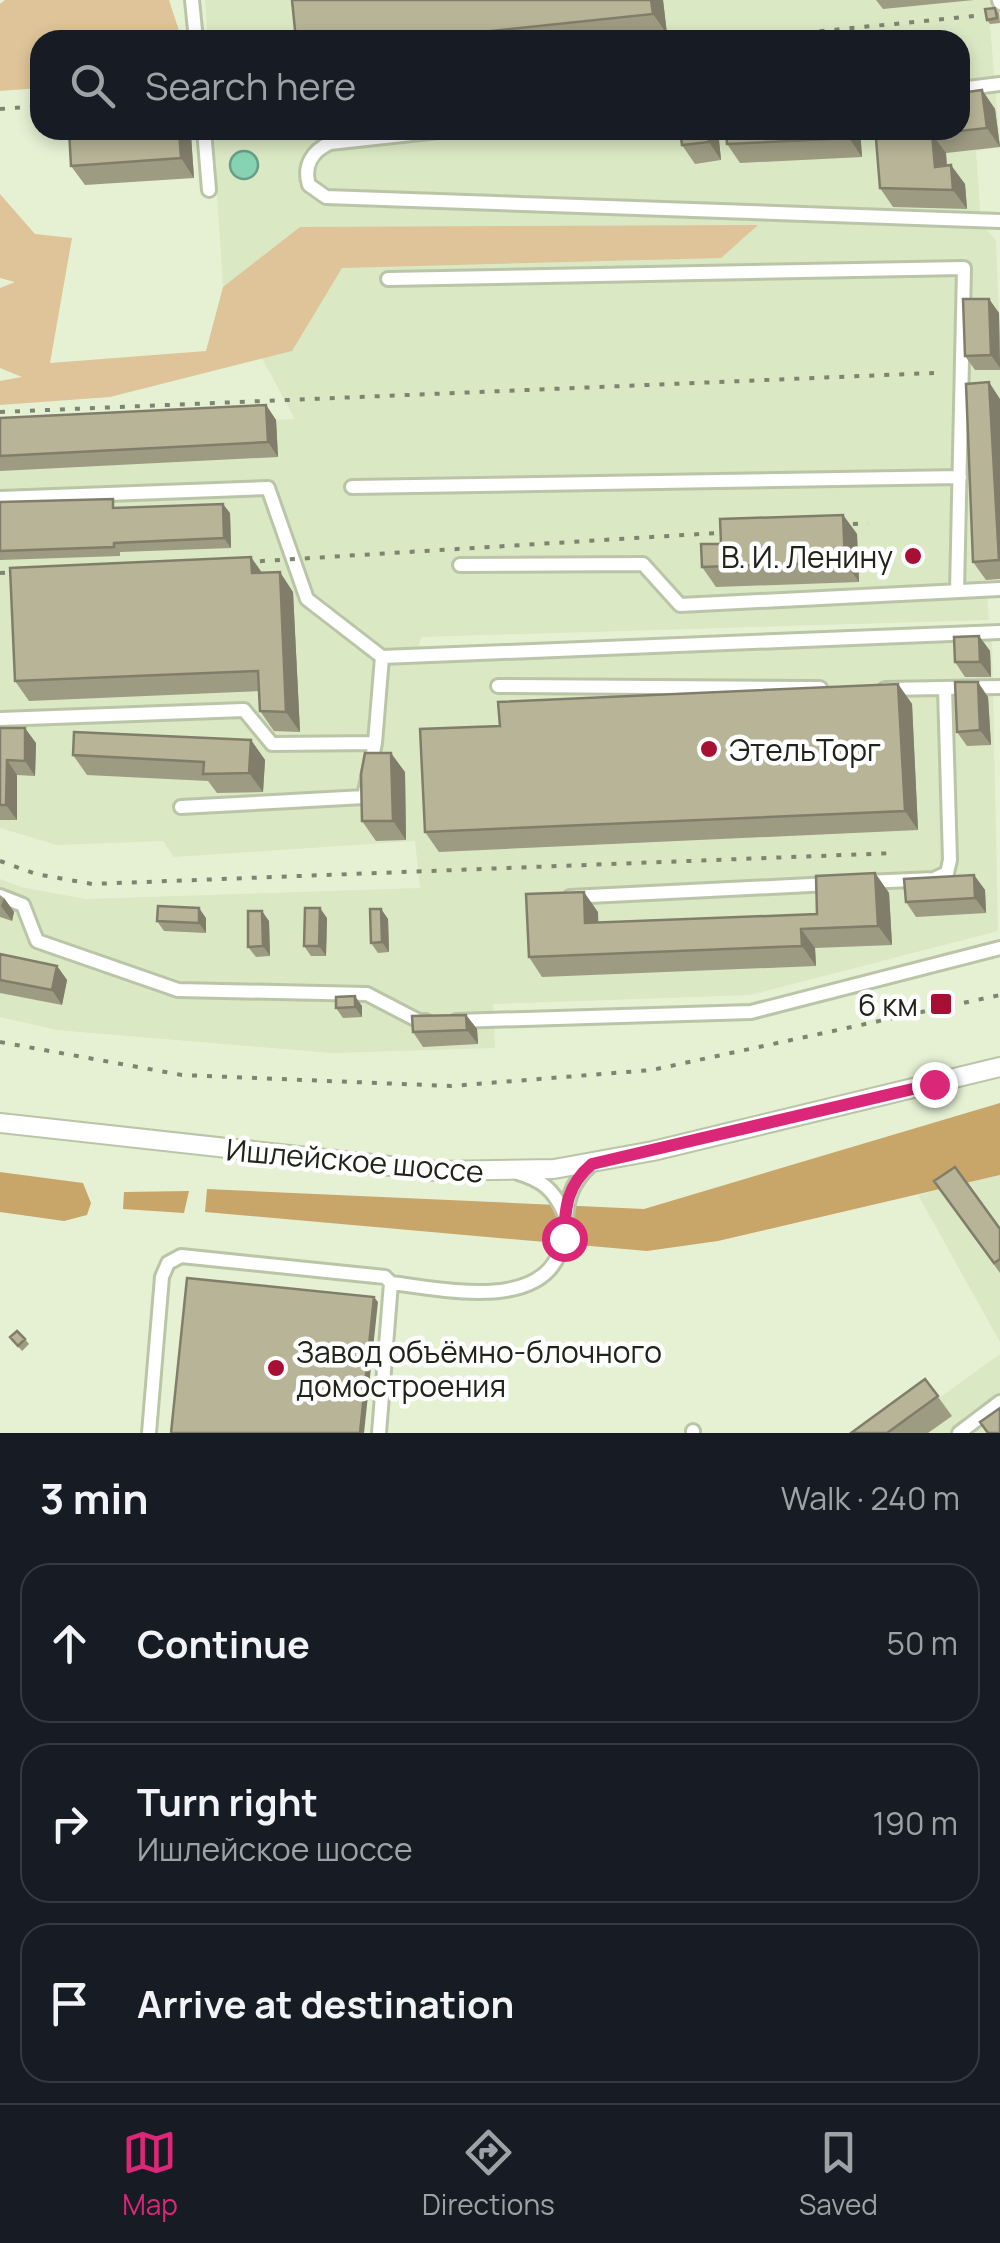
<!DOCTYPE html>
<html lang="en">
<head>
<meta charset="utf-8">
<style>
	:root { --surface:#171b24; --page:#242831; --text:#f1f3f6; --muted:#9ea1a6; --line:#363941; --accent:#db2777 }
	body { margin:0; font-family:Manrope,sans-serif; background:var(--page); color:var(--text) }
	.stop { position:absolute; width:30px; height:30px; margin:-22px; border:8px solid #db2777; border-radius:50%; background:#fff }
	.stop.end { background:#db2777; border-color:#fff; box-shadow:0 2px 10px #0008 }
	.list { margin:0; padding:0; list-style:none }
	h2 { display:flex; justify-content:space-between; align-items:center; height:130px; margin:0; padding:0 40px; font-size:42px }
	h2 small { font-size:32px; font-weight:400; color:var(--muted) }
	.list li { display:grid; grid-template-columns:65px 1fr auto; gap:30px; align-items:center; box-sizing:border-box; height:160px; margin:0 20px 20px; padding:0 20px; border:2px solid var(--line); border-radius:30px }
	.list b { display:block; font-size:38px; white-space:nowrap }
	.list p { margin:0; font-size:32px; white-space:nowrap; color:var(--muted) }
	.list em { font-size:32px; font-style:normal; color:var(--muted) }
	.icon { flex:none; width:55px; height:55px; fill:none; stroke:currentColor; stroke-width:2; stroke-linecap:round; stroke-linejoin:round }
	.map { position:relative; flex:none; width:1000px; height:1433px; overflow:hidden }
	.search { position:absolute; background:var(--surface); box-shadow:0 5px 15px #0003; left:30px; right:30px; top:30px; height:110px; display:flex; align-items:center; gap:25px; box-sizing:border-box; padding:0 35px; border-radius:30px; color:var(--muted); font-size:38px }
	.sheet { height:670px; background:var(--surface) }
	nav { display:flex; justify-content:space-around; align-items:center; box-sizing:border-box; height:140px; border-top:2px solid var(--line); background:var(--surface); font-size:28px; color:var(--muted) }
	nav a { display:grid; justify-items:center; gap:5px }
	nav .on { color:var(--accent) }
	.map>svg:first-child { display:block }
	.built { fill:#dae8c4 }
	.green { fill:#dec498 }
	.forest { fill:#c8a669 }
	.water { fill:#86d3b4; stroke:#679e86; stroke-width:2.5 }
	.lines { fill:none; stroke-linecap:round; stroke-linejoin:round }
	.minor-casing { stroke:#bac5a8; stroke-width:18 }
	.major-casing { stroke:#bac5a8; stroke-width:22 }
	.minor { stroke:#fff; stroke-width:12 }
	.major { stroke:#fff; stroke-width:18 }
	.rail { stroke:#7d8571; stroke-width:4; stroke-dasharray:5 10; stroke-linecap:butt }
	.wall { fill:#9d9b82 }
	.shaded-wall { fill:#807e6a }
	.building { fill:#b7b497; stroke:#807e6a; stroke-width:2.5 }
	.route { stroke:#db2777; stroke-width:12 }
	.poi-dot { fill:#a80f34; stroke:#fff; stroke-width:4 }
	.labels { text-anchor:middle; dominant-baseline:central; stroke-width:9; stroke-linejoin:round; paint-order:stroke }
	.poi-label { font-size:30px; fill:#202419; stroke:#fff; text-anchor:end }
	.street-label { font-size:30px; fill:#202419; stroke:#fff }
</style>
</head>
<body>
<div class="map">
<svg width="1000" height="1433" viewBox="0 0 1000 1433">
	<rect width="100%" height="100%" fill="#e6f1d4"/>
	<!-- built -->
	<path class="built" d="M205,0h795v23l-10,2 10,122 -24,4 5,72 15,18 4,97v241l-14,1 3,40 -568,17 -6,26 577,-23 6,291 -248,64 -257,9 2,44 -163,5 -275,-23 -57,-13v-138l21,8 64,12 335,-11 -5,-47 -241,16 -11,-16 -106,4 -57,-17v-382l8,-13 287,-14 -72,-132 -10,-157h747v-90h-752z
		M1000,1175v167l-82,-147z
		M1000,1354v79h-108l47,-35z"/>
	<!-- green -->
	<path class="green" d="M5,0h164l13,40h-142v48l-40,3v-87z
		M0,194l35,40 37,4 -22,125 156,-12 17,-64 77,-60 458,-2 -37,33 -379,10 -50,83 -182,46 -110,8v-24l22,-4 -22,-9v-80l15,-6 -15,-4z"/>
	<!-- forest -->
	<path class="forest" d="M1000,1103v72l-282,66 -71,10 -442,-39 2,-23 437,20z
		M0,1172l83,11 8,20 -4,12 -23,6 -64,-9z
		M189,1191l-5,22 -61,-4 1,-17z"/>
	<!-- water -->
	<path class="water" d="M230 165a14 14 0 1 1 28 0a14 14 0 1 1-28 0Z"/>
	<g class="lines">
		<!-- minor casing -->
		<g class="minor-casing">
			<path id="minor" d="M192,0l4,40
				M999,0l1,3
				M960,89l40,-5
				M204,130l5,60
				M448,130l-118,13c-18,8 -27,23 -21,42l17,12 674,24
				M388,279l576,-11 -7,323
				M352,487l608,-10
				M0,498l268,-10 39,111 75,58 618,-25
				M460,565l183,-1 37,41 320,-16
				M498,686l322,2
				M885,689l115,-2
				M0,719l244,-9 28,34 103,-1 7,-86
				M181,807l183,-10 11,-54
				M865,882l69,-3 13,-6 3,-13 -5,-171
				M0,896l23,9 14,36 141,49 189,4 52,27h7
				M570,897l260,-13
				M456,1021l295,-9 249,-64
				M518,1173c24,7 36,17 46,40
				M391,1283c54,6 165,33 173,-50 3,-30 4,-48 28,-69
				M149,1433l13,-156 6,-14 13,-7 204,21 6,6 -12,150
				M693,1433v-2
				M959,1433l41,-31"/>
		</g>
		<!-- major casing -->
		<g class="major-casing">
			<path id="major" d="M0,1123l436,48 118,-2 99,-18 347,-84"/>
		</g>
		<!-- minor -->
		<use href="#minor" class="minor"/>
		<!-- major -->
		<use href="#major" class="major"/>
		<!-- rail -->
		<path class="rail" d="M730,40l245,-24
			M0,109l40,-3
			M0,412l934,-39
			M823,526l45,-3
			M230,563l519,-32
			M0,573l40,-2
			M0,861l36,13 56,10 804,-31
			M0,1042l182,33 269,11 201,-16 348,-75"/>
	</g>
	<!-- wall -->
	<path class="wall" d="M663,0l4,34 -57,6h-314z
		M876,0h98l-91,9z
		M995,8l4,5 1,10 -10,1 -3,-4z
		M982,90l13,19 5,38 -54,6 1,13 18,18 2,25 -74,-2 -13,-19 32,-52 48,-6z
		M680,130h38l3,30 -26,4 -13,-19z
		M726,130h134l2,27 -122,6 -13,-19z
		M191,136l3,42 -109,7 -14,-19z
		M989,299l10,14 1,57h-25l-10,-14z
		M1000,399v180l-14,1 -13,-18z
		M266,405l10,15 2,37 -278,14v-53z
		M0,502l230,11 1,35 -111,4v4l-120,4z
		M843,515l14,19 2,48 -143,5 -14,-20 19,-23z
		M262,573l31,19 7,140 -26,-1 -14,-20 -1,-20 -230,10 -14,-20z
		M979,636l11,15 1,26h-26l-10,-15z
		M898,684l14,20 6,126 -479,22 -14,-20 75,-106z
		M988,697l3,48 -24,1 -10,-14z
		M0,728l36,15 -1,33 -18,-1v45h-17z
		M251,740l14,20 -2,32 -46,1 -9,-12 -121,-6 -14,-20z
		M405,772l1,68 -30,1 -14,-20z
		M875,873l14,20 3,52 -77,3 1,18 -274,11 -13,-20 69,-45v11l219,-9z
		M974,875l11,15 1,23 -70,4 -10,-15z
		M0,895l4,3 10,14 -2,9 -12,-4z
		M381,909l7,10 1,33 -11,1 -7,-10z
		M206,918v15l-42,-2 -7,-10z
		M327,918l-1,38h-15l-7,-10z
		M269,921l1,35 -14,1 -8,-10z
		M0,954l57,12 10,14 -5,25 -62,-12z
		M362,1006v11l-19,1 -7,-10z
		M466,1015l11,14 1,15 -55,3 -10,-15z
		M934,1181l66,48v44z
		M10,1337l15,2 4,5 -7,7z
		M925,1379l27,37 -24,17h-77z"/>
	<!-- shaded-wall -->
	<path class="shaded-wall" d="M651,0h12l4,34 -14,-20z
		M982,90l13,19 5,38 -13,-19z
		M179,130h8l4,6 3,42 -13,-20z
		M707,130h11l3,30 -12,-18z
		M849,130h11l2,27 -13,-19z
		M932,134l14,19 2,33 -13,-19z
		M951,165l14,19 2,25 -14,-19z
		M989,299l10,14 1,55 -9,-13z
		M989,382l11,17v163l-1,-2z
		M266,405l10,15 2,37 -10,-15z
		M223,504l7,9 1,35 -7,-10z
		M843,515l14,19 2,48 -14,-20z
		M251,557l14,20 -13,-4z
		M280,572l13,20 7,140 -14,-20z
		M979,636l11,15 1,26 -11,-15z
		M978,682l10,15 3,48 -11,-15z
		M898,684l14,20 6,126 -13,-19z
		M25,728l11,15 -1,33 -10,-15z
		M251,740l14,20 -2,32 -14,-19z
		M391,753l14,19 1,68 -13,-19z
		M7,760l10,15v45l-11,-15z
		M875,873l14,20 3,52 -14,-19z
		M974,875l11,15 1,23 -11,-15z
		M584,892l14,20 1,31 -14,-20z
		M4,898l10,14 -2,9 -11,-15z
		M199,908l7,10v15l-7,-10z
		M320,908l7,10 -1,38 -7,-10z
		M381,909l7,10 1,33 -7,-10z
		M262,911l7,10 1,35 -7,-10z
		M801,929l14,19 1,18 -14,-20z
		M57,966l10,14 -5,25 -10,-15z
		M355,996l7,10v11l-7,-10z
		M466,1015l11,14 1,15 -11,-14z
		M374,1297l4,5 -14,131h-4z"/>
	<!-- building -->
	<path class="building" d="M292,0h359l2,14 -247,26h-110z
		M995,8l2,10 -10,2 -2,-11z
		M982,90l5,38 -55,6 3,33 16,-2 2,25 -73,-2 -4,-49 36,-3 -1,-6h49v-13l2,2 -2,-26z
		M69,130h110l2,28 -110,8z
		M680,130h27l2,12 -27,3z
		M726,130h123v8l-122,6z
		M963,299h26l2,56 -26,1z
		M989,382l10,178 -26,2 -7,-178z
		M266,405l2,37 -268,14v-38z
		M113,499v9l110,-4 1,34 -110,5v4l-114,4v-49z
		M843,515l2,47 -143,5 -1,-23h20l-1,-25z
		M251,557l1,16 28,-1 6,140 -26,-1 -2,-40 -243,10 -5,-113z
		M979,636l1,26h-25l-1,-25z
		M955,682h23l2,48 -23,2z
		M898,684l7,127 -480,21 -5,-103 80,-3 -2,-24z
		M0,728h25v33l-18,-1 -1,45h-6z
		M74,732l177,8 -2,33 -46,1 1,-12 -131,-7z
		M365,753h26l2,68h-31l-1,-47z
		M875,873l3,53 -77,3 1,17 -273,11 -3,-63 58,-2 1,31 232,-9 -1,-38z
		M974,875l1,23 -69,4 -2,-23z
		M158,906l41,2v15l-42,-2z
		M305,908h15l-1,38h-15z
		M370,909h11l1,33 -11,1z
		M248,911h14l1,35 -15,1z
		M0,954l57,12 -5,24 -52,-10z
		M355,996v11l-19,1v-11z
		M466,1015l1,15 -54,2 -1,-16z
		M955,1167l45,62v30l-6,4 -60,-82z
		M187,1278l187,19 -14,136h-189z
		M17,1331l8,8 -7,7 -8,-9z
		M925,1379l13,17 -51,37h-36z
		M1000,1408v25h-12l-8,-11z"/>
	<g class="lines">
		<!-- route -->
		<path class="route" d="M564,1238c1,-32 3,-53 28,-74l342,-80"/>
	</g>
	<!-- markers -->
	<g class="poi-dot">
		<circle cx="913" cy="556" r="10"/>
		<circle cx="709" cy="749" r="10"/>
		<rect x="929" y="992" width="24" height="24" rx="5"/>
		<circle cx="276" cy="1368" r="10"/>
	</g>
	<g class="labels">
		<!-- poi labels -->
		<g class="poi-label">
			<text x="893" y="556">В. И. Ленину</text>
			<text x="729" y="749" text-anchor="start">ЭтельТорг</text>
			<text x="918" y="1004">6 км</text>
			<text x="296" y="1351" text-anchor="start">Завод объёмно-блочного<tspan x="296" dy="34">домостроения</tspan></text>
		</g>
		<!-- street labels -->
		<g class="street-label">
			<text transform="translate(355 1160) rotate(5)">Ишлейское шоссе</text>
		</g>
	</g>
</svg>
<div class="stop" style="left:564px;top:1238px"></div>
<div class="stop end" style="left:934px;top:1084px"></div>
<div class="search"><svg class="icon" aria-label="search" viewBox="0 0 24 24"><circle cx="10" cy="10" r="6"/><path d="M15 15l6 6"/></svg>Search here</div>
</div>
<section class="sheet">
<h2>3 min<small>Walk · 240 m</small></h2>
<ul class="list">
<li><svg class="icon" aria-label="ahead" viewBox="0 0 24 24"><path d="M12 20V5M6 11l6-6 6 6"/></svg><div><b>Continue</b></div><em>50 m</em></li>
<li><svg class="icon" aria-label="right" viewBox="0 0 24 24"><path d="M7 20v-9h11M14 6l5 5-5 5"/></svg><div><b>Turn right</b><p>Ишлейское шоссе</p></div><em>190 m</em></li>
<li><svg class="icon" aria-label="arrive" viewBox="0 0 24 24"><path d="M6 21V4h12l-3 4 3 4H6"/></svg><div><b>Arrive at destination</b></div></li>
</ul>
</section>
<nav>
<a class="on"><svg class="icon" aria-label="map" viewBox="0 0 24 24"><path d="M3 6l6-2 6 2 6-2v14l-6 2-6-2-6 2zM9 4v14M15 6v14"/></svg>Map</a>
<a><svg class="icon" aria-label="directions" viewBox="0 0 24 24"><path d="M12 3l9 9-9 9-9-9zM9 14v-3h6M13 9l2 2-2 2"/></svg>Directions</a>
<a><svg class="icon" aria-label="saved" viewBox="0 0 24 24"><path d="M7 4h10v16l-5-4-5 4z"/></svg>Saved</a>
</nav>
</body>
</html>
